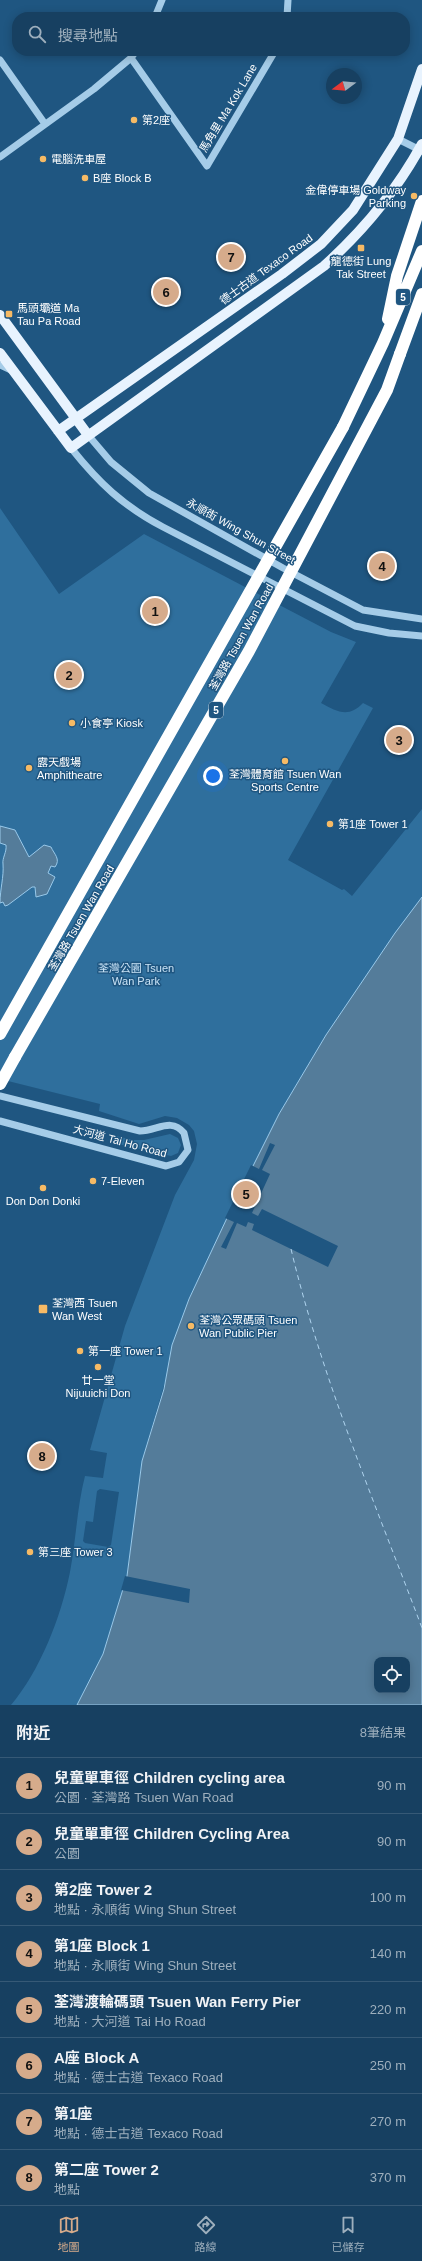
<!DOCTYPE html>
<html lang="zh-TW">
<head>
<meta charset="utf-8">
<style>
	:root { --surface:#174061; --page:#244b6a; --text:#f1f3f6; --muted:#9eafbd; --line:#365976; --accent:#d6ab8b }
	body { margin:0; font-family:Helvetica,"Noto Sans TC",sans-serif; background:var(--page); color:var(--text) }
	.controls { position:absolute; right:12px; bottom:12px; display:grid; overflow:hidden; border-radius:8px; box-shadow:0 2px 10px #0003 }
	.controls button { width:36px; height:36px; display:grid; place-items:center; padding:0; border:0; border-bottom:1px solid var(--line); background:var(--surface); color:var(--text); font:20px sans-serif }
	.compass { position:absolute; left:326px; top:68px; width:36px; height:36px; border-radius:50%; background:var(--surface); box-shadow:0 2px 10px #0003; rotate:254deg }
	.you { position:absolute; left:213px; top:776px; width:14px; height:14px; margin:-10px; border:3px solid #fff; border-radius:50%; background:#1a73e8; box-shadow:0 0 0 6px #1a73e833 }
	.badge { display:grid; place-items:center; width:26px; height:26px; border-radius:50%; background:var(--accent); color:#111; font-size:13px; font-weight:700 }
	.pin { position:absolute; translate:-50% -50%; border:2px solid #fff; box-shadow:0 1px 4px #0006 }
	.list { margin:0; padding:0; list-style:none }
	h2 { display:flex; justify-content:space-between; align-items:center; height:52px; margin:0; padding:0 16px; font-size:17px }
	h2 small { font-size:13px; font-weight:400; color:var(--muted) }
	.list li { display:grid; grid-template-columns:26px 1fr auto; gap:12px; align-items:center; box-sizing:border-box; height:56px; padding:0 16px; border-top:1px solid var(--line) }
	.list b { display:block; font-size:15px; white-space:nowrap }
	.list p { margin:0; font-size:13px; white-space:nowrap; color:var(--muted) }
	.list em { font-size:13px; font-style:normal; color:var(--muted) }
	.icon { flex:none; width:22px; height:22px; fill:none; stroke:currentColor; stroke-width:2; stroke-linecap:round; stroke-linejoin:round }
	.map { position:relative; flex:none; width:422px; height:1705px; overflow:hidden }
	.search { position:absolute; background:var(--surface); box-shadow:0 2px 10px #0003; left:12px; right:12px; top:12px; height:44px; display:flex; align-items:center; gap:10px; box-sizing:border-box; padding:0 14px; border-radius:16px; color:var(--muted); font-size:15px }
	.sheet { height:500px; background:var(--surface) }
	nav { display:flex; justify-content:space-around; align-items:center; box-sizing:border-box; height:56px; border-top:1px solid var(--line); background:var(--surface); font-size:11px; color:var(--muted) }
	nav a { display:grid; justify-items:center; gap:2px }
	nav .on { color:var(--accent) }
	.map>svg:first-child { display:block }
	.green { fill:#2f6f9d; fill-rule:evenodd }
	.water { fill:#547c9a; stroke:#99c9ea; fill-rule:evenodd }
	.pier { fill:#1f5681 }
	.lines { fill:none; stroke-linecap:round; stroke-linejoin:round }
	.ferry { stroke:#b0d5f0; stroke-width:1; stroke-dasharray:5 4; stroke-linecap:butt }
	.minor { stroke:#a5cce8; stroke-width:7 }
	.major { stroke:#e8f3fe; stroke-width:10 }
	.highway { stroke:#fff; stroke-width:12 }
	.highway-bridge { stroke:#fff; stroke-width:12 }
	.poi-dot { fill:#f6ba65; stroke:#1f5681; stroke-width:1.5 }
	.labels { text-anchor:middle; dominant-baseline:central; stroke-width:3; stroke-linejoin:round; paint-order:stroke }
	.shield { fill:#1f5681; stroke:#bcccd9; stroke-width:1 }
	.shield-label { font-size:10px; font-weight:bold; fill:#fff }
	.street-label { font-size:11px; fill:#fff; stroke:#1f5681 }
	.poi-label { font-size:11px; fill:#fff; stroke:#1f5681; text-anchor:start }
	.park-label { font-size:11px; fill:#c9e3f6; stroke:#1f5681 }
</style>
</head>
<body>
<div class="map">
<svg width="422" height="1705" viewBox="0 0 422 1705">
	<rect width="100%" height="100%" fill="#1f5681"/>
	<!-- green -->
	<path class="green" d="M0,508l59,86 85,-60 187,98 25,10 -35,61c16,9 28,15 42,0l10,5 -85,152 54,30 2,-1 8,7 70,-87v88l-96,138 -47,79 -90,185 -47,162 -15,115 -24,78 -26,51h-66c29,-34 50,-88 59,-133 6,-32 7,-65 15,-96l18,2 4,-25 -17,-3 35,-124 50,-131 19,-35 3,-16 -3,-13 -5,-6 -12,-7 -12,-2 -26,8 -40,-13 1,-7 -100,-25zM100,1489l19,3 -8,53 -3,2 -23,-4 -2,-2 3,-20 7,1 4,-31z
		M170,1134l8,4 3,7 -3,8 -7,3 -62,-14 2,-7 23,5h10z"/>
	<!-- water -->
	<path class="water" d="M0,826l15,4 14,27 15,-12 7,2c3,7 10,12 4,20l-4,-1 -3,7 7,4 -8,17 -11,3 -1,-10h-3l-24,18 -3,1 -2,-4 -3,1c0,-14 4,-26 3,-39 -1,-6 4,-12 3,-19l-6,-2z
		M422,897v808h-345l26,-51 24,-78 15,-115 22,-72 8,-44 17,-46 38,-81 52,-104 47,-79 69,-102zM377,1660h30v30h-30z"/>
	<!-- pier -->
	<path class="pier" d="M270,1143l5,2 -13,25 8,4 -18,39 6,3 4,-7 76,37 -10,21 -76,-37 2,-6 -6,-2 -2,5 -9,-4 -11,26 -5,-2 13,-25 -9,-4 26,-53 8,4z
		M125,1576l65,13 -1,14 -68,-13z"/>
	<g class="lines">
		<!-- ferry -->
		<path class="ferry" d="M291,1249c31,130 84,254 131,379"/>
		<!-- minor -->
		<path class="minor" d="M155,17l7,-17
			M287,17l1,-17
			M131,58l76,108 68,-115
			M0,60l45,64
			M398,139l24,12
			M0,157l94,-68 37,-31 5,-7
			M0,365l11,5
			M88,435l23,27 38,31 134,75 80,42 59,9
			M71,448c28,35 52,58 92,79l192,99 34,7 33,3
			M0,1096l140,35c17,0 31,-14 44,2l4,17 -9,12 -13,4 -166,-45"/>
		<!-- major -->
		<path class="major" d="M0,315l88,120
			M0,353l71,95 253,-182c39,-35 73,-76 98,-122
			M58,431l224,-157 39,-30 32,-34 45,-71 24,-70"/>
		<!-- highway -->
		<path class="highway" d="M388,319l9,-43 25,-75
			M400,354l22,-60
			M343,427l40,-84 39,-92
			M0,1084l15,-27"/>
		<!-- highway-bridge -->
		<path class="highway-bridge" d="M0,1034l343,-607
			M15,1057l234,-406 138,-261 13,-36"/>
	</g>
	<!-- markers -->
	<g class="poi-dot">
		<circle cx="134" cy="120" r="4"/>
		<circle cx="43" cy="159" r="4"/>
		<circle cx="85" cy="178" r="4"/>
		<circle cx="414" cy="196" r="4"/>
		<rect x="357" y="244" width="8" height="8" rx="2"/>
		<rect x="5" y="310" width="8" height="8" rx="2"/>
		<circle cx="72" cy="723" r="4"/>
		<circle cx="285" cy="761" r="4"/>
		<circle cx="29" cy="768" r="4"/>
		<circle cx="330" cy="824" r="4"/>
		<circle cx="93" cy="1181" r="4"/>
		<circle cx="43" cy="1188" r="4"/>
		<rect x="38" y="1304" width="10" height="10" rx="2"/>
		<circle cx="191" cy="1326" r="4"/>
		<circle cx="80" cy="1351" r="4"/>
		<circle cx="98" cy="1367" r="4"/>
		<circle cx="30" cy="1552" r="4"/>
	</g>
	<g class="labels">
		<!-- shield labels -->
		<g class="shield">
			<rect x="396" y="289" width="14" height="16" rx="3"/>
			<rect x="209" y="702" width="14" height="16" rx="3"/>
		</g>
		<g class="shield-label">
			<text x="403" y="297">5</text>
			<text x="216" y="710">5</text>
		</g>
		<!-- street labels -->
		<g class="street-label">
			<text transform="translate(228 108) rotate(-59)">馬角里 Ma Kok Lane</text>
			<text transform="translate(266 269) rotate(-36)">德士古道 Texaco Road</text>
			<text transform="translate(241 531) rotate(29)">永順街 Wing Shun Street</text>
			<text transform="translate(241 637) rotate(-61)">荃灣路 Tsuen Wan Road</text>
			<text transform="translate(81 918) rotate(-60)">荃灣路 Tsuen Wan Road</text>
			<text transform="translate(120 1141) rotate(15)">大河道 Tai Ho Road</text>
		</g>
		<!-- poi labels -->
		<g class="poi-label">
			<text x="142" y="120">第2座</text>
			<text x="51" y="159">電腦洗車屋</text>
			<text x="93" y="178">B座 Block B</text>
			<text x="406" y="190" text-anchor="end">金偉停車場 Goldway<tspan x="406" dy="13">Parking</tspan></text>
			<text x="361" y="261" text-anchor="middle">龍德街 Lung<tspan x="361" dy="13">Tak Street</tspan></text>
			<text x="17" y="308">馬頭壩道 Ma<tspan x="17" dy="13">Tau Pa Road</tspan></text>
			<text x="80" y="723">小食亭 Kiosk</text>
			<text x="37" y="762">露天戲場<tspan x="37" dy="13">Amphitheatre</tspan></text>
			<text x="285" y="774" text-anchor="middle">荃灣體育館 Tsuen Wan<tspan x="285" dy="13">Sports Centre</tspan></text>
			<text x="338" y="824">第1座 Tower 1</text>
			<text x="101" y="1181">7-Eleven</text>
			<text x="43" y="1201" text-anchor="middle">Don Don Donki</text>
			<text x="52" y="1303">荃灣西 Tsuen<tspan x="52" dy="13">Wan West</tspan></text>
			<text x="199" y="1320">荃灣公眾碼頭 Tsuen<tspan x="199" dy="13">Wan Public Pier</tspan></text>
			<text x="88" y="1351">第一座 Tower 1</text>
			<text x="98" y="1380" text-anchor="middle">廿一堂<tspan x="98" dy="13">Nijuuichi Don</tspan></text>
			<text x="38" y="1552">第三座 Tower 3</text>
		</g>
		<!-- park labels -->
		<g class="park-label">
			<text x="136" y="968">荃灣公園 Tsuen<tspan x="136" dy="13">Wan Park</tspan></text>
		</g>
	</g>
</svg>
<div class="controls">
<button><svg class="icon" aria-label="locate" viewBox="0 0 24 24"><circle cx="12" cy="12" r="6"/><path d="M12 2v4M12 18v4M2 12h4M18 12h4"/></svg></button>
</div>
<svg class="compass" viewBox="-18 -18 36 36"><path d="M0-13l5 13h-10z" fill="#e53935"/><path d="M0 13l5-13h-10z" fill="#9eafbd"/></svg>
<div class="you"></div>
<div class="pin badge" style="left:155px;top:611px">1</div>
<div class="pin badge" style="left:69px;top:675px">2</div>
<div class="pin badge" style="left:399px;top:740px">3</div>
<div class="pin badge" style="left:382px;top:566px">4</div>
<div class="pin badge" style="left:246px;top:1194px">5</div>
<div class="pin badge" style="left:166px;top:292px">6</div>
<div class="pin badge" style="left:231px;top:257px">7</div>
<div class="pin badge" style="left:42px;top:1456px">8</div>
<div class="search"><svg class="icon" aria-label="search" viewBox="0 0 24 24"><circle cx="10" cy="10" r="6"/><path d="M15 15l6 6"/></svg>搜尋地點</div>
</div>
<section class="sheet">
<h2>附近<small>8筆結果</small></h2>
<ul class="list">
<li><span class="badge">1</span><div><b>兒童單車徑 Children cycling area</b><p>公園 · 荃灣路 Tsuen Wan Road</p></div><em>90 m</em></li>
<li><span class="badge">2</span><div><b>兒童單車徑 Children Cycling Area</b><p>公園</p></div><em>90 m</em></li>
<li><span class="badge">3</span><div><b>第2座 Tower 2</b><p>地點 · 永順街 Wing Shun Street</p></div><em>100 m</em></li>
<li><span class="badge">4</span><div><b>第1座 Block 1</b><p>地點 · 永順街 Wing Shun Street</p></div><em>140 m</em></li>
<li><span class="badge">5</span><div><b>荃灣渡輪碼頭 Tsuen Wan Ferry Pier</b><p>地點 · 大河道 Tai Ho Road</p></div><em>220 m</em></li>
<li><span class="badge">6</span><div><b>A座 Block A</b><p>地點 · 德士古道 Texaco Road</p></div><em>250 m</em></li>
<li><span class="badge">7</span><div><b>第1座</b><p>地點 · 德士古道 Texaco Road</p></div><em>270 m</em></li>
<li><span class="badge">8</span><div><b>第二座 Tower 2</b><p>地點</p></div><em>370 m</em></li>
</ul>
</section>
<nav>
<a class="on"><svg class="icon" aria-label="map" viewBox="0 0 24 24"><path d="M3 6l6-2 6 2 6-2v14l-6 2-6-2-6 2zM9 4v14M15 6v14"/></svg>地圖</a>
<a><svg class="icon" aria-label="directions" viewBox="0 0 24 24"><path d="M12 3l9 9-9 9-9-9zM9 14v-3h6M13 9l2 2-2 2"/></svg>路線</a>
<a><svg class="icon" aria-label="saved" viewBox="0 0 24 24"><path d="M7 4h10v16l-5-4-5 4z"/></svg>已儲存</a>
</nav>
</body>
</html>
